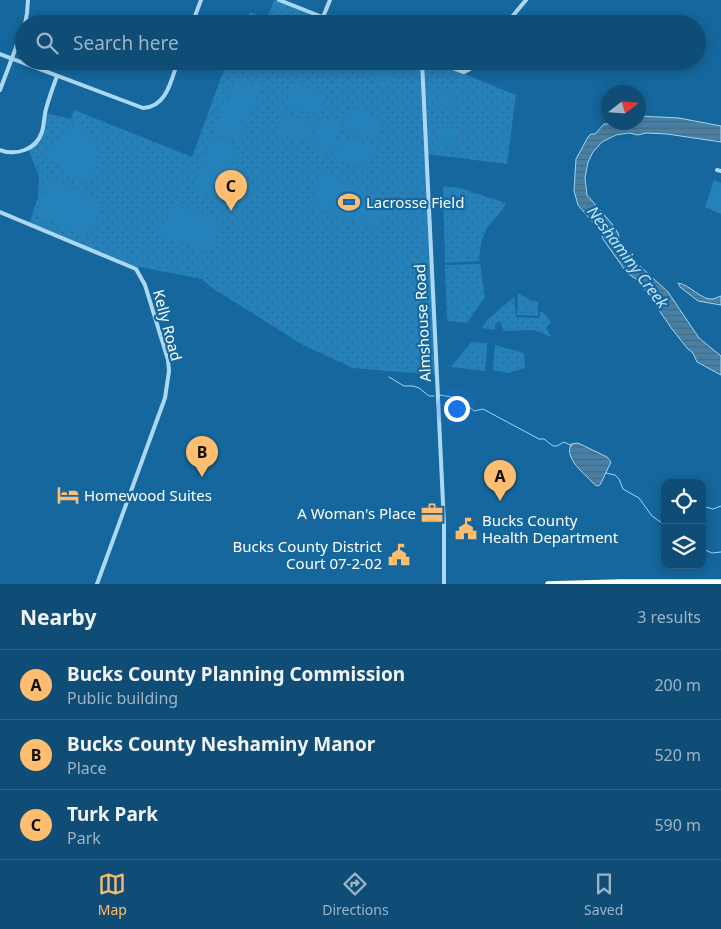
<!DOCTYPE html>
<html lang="en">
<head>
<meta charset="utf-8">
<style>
	:root { --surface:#104d76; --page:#19547b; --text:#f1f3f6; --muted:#9cb4c5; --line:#306488; --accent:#ffbd6f }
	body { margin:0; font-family:"Noto Sans",sans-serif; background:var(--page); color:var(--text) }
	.controls { position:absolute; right:15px; bottom:15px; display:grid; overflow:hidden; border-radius:10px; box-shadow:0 2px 12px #0003 }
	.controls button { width:45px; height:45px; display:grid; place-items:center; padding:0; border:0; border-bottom:1px solid var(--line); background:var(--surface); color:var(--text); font:25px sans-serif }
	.compass { position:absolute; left:601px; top:85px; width:45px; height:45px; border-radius:50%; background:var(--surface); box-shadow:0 2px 12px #0003; rotate:73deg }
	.you { position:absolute; left:456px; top:408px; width:18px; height:18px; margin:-12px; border:4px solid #fff; border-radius:50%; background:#1a73e8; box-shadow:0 0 0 8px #1a73e833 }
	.badge { display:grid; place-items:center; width:32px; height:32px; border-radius:50%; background:var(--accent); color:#111; font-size:16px; font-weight:700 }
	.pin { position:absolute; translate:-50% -41px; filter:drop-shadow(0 1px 2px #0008) }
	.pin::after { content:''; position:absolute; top:26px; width:18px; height:15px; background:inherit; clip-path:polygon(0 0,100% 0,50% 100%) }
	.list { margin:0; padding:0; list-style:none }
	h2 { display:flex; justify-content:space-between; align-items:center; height:65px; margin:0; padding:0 20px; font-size:21px }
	h2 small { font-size:16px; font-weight:400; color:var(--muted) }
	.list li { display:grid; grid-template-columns:32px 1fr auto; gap:15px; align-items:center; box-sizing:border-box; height:70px; padding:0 20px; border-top:1px solid var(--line) }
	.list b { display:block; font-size:19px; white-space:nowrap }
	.list p { margin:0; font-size:16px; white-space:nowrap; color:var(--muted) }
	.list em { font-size:16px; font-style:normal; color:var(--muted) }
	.icon { flex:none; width:28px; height:28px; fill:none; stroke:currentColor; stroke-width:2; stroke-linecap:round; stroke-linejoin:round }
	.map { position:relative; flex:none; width:721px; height:584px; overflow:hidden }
	.search { position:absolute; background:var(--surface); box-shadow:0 2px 12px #0003; left:15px; right:15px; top:15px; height:55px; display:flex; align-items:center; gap:12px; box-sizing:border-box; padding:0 18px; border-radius:28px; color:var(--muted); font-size:19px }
	.sheet { height:275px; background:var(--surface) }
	nav { display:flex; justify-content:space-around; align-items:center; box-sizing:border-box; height:70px; border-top:1px solid var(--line); background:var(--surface); font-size:14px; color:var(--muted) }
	nav a { display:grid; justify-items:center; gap:2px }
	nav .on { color:var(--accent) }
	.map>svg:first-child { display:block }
	.green { fill:url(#green-dots) }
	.pitch { fill:#2581ba }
	.water { fill:url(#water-rules); stroke:#9fd6f6 }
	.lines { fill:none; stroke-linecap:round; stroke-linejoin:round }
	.stream { stroke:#9fd6f6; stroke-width:1 }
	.minor { stroke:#add8f3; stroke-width:4 }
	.highway { stroke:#fff; stroke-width:5.5 }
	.labels { text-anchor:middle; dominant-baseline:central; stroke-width:4.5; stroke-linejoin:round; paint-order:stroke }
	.poi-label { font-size:15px; fill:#fff; stroke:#15679d; text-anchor:start }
	.street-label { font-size:15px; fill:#fff; stroke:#15679d }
	.water-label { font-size:16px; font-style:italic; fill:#c0e4fa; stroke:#15679d }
</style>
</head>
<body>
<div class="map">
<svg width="721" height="584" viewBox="0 0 721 584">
	<defs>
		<pattern id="green-dots" width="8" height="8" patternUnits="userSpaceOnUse" patternTransform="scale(1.25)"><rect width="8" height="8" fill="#2581ba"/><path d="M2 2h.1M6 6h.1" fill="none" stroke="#376988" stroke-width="1.8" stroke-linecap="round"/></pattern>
		<pattern id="water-rules" width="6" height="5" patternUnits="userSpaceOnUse" patternTransform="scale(1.25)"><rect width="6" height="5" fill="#4880a5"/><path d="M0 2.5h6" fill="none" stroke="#4a697d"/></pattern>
	</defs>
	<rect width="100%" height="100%" fill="#15679d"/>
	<!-- green -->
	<path class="green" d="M274,0h1l62,24h-96l2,-4 4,1 3,-9 17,7z
		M227,61h206l83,34 -9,69 -81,-10 10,221 -83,-7 -50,-23 -91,-57 -10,-9 -73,-14 -100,-41 9,-27 1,-21 -11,-27 11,-11 6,-25 26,6 3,-9 118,47z
		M445,186l15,2 46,15c-4,9 -11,15 -17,23 -7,8 -10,25 -10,35l-34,2 -2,-75z
		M480,264l5,33 -18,26 -20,-2 -2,-56z
		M518,293l12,7 8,2v14l-21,-1z
		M514,297l2,20 22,1 2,-2v-4h3l8,10 -5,6 5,9 -17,-7 -30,1 -4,-10 -5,3v6l-13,-2 5,-8z
		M471,342l16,1 -2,28 -34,-4z
		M495,345l29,8 1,15 -17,5 -15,-3z"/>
	<!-- pitch -->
	<path class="pitch" d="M379,67l14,5 -5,15 -9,-1 -3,-3 -1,-9z
		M236,78l24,9 -21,55 -25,-9z
		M293,83l33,12 -8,20 -32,-11z
		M450,89l5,6v5l-5,6h-8l-3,-2 1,-14z
		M350,108l33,11 -7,21 -33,-11z
		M283,112l32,12 -7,20 -32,-11z
		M320,117l21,7 -11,33 -20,-7z
		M78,124c21,19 25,37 9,61l-41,-28z
		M448,127l7,4 2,4 -3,8h-12l-2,-12z
		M213,136l24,10 -21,54 -25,-10z
		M341,137l33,11 -7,20 -33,-10z
		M321,172l34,16 33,10 -7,30 -70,-21z
		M50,179l51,22 -12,36 -53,-22z
		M714,180l7,3v31l-16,-7z
		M173,204l49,18 -12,32 -49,-19z"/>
	<!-- water -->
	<path class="water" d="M639,116l40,2 42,8v16l-54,-8 -21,-1 -8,2 -9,-2 -13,2 -14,7 -9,10 -5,10 -3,16 2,17 26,30 5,8 2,9 8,13 40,37 31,46 22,18v19l-24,-13 -4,-9 -6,-5 -15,-19 -33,-48 -12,-8 -24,-34 -2,-7 -23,-27 -4,-14 2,-32 12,-22 3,-3h4l9,-10h6l1,-1 27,-1z
		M678,283c11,1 24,18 35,16 3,-1 5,-2 8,-3v9l-23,-4 -18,-14z
		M578,443l29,14 4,5 -11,23 -3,1 -4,-3c-9,-10 -29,-24 -22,-39z"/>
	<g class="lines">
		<!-- stream -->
		<path class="stream" d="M389,377l15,9h9l6,2 10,8h5
			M440,395l17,3 4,9 6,-2 7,6 9,-2 56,30h5l9,7h4l7,-4 8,4
			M606,473l9,2 4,4 4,10 16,9 13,18 13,9
			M702,506l11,3 8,-3
			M703,549l9,4 9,-1"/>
		<!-- minor -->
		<path class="minor" d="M279,0l61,24
			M323,17l7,-17
			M510,18l13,6
			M25,24l2,-11 1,-13
			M192,24l9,-24
			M506,24l20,-24
			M0,54l143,54c24,-1 28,-28 35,-47
			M422,61l22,463v60
			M434,61l30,11 6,-3 6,-8
			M0,90l24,-64
			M0,150c16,6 36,0 42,-18 2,-7 2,-15 4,-23 3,-11 7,-22 11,-33
			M717,170l4,1
			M0,212l136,57 9,16 23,75 1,11 -4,27 -68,186"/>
		<!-- highway -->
		<path class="highway" d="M548,584l72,-2h101"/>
	</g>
	<!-- icons -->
	<defs>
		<g id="stadium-bare" transform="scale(1.725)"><path d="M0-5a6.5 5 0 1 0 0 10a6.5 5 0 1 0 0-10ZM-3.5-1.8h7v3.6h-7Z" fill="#ffbd6f" stroke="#15679d" stroke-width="2.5" paint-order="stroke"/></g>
		<g id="hotel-bare" transform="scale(1.725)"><path d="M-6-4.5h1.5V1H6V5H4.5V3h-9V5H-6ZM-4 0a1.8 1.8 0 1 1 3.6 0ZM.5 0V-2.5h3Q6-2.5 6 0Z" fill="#ffbd6f" stroke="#15679d" stroke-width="2.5" paint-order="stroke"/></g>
		<g id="office-bare" transform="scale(1.725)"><path d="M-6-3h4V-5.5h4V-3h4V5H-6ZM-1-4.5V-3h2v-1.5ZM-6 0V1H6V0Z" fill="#ffbd6f" stroke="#15679d" stroke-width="2.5" paint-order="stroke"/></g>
		<g id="civic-bare" transform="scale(1.725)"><path d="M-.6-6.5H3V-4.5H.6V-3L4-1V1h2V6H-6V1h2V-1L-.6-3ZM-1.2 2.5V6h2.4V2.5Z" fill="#ffbd6f" stroke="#15679d" stroke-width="2.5" paint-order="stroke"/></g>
	</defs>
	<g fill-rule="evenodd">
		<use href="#stadium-bare" x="349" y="202"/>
		<use href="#hotel-bare" x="68" y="495"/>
		<use href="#office-bare" x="432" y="513"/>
		<use href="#civic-bare" x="466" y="529"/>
		<use href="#civic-bare" x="399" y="555"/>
	</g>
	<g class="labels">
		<!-- poi labels -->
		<g class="poi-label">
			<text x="366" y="202">Lacrosse Field</text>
			<text x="84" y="495">Homewood Suites</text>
			<text x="416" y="513" text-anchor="end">A Woman's Place</text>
			<text x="482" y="520">Bucks County<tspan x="482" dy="17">Health Department</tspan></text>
			<text x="382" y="546" text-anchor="end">Bucks County District<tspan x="382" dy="17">Court 07-2-02</tspan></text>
		</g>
		<!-- street labels -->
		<g class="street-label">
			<text transform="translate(422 323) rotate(-93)">Almshouse Road</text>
			<text transform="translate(168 325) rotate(75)">Kelly Road</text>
		</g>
		<!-- water labels -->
		<g class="water-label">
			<text transform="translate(628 257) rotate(53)">Neshaminy Creek</text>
		</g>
	</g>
</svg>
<div class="controls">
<button><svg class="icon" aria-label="locate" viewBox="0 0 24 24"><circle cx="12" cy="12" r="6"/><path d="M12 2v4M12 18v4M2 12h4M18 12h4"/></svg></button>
<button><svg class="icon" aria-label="layers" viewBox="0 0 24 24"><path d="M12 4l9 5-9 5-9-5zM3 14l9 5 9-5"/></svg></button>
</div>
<svg class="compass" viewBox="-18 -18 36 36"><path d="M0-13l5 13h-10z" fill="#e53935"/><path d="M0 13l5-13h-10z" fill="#9cb4c5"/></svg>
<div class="you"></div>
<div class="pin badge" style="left:500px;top:501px">A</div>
<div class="pin badge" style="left:202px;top:477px">B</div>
<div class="pin badge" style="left:231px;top:211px">C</div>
<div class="search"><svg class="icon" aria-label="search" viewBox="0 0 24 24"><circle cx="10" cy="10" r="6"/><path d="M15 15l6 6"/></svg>Search here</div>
</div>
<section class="sheet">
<h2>Nearby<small>3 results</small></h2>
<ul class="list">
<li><span class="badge">A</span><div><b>Bucks County Planning Commission</b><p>Public building</p></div><em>200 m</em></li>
<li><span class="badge">B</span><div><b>Bucks County Neshaminy Manor</b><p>Place</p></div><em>520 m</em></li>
<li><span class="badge">C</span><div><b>Turk Park</b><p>Park</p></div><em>590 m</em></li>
</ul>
</section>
<nav>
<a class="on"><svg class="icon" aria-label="map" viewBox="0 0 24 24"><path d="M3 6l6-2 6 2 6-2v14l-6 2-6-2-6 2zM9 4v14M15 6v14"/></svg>Map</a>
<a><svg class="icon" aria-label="directions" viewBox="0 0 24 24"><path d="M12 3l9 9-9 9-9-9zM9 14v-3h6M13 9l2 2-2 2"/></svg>Directions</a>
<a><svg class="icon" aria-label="saved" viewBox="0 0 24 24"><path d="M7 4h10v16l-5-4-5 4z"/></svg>Saved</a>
</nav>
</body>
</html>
